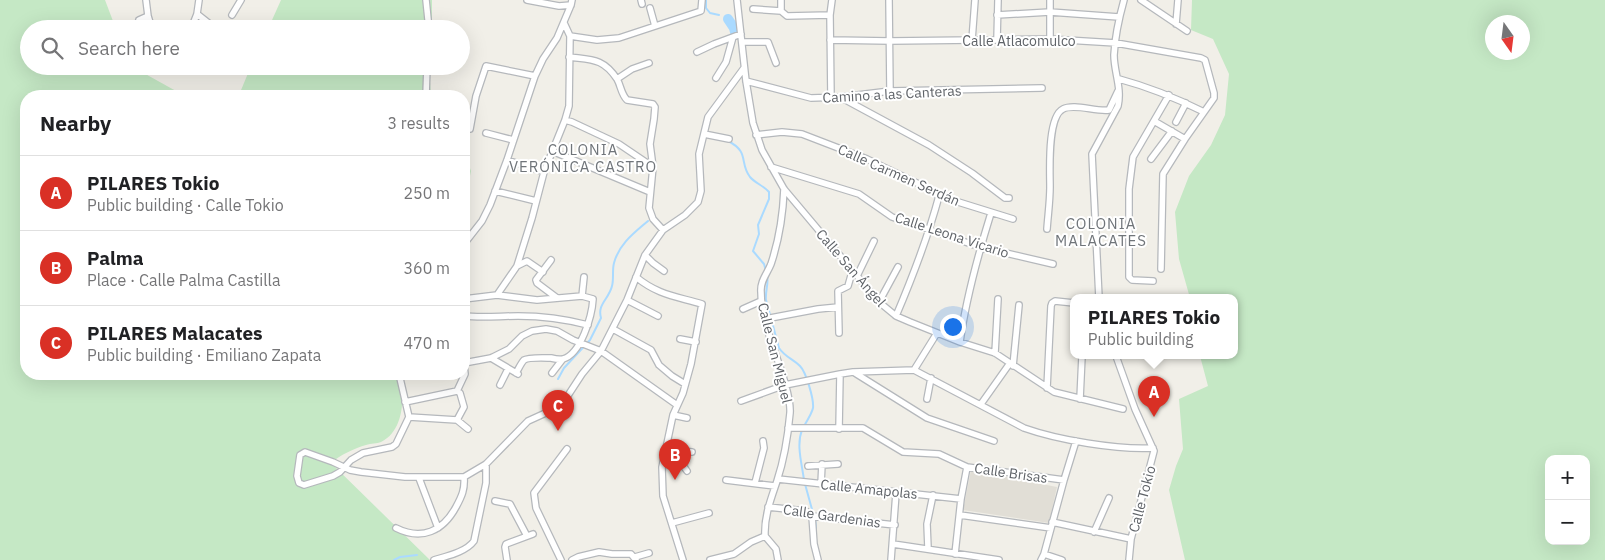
<!DOCTYPE html>
<html lang="en">
<head>
<meta charset="utf-8">
<style>
	:root { --surface:#fff; --page:#f2f2f2; --text:#202124; --muted:#757577; --line:#e0e0e0; --accent:#d93025 }
	body { margin:0; font-family:"IBM Plex Sans",sans-serif; background:var(--page); color:var(--text) }
	.controls { position:absolute; right:15px; bottom:15px; display:grid; overflow:hidden; border-radius:10px; box-shadow:0 5px 20px #0002 }
	.controls button { width:45px; height:45px; display:grid; place-items:center; padding:0; border:0; border-bottom:1px solid var(--line); background:var(--surface); color:var(--text); font:25px sans-serif }
	.compass { position:absolute; left:1485px; top:15px; width:45px; height:45px; border-radius:50%; background:var(--surface); box-shadow:0 5px 20px #0002; rotate:166deg }
	.you { position:absolute; left:952px; top:326px; width:18px; height:18px; margin:-12px; border:4px solid #fff; border-radius:50%; background:#1a73e8; box-shadow:0 0 0 8px #1a73e833 }
	.badge { display:grid; place-items:center; width:32px; height:32px; border-radius:50%; background:var(--accent); color:#fff; font-size:16px; font-weight:700 }
	.pin { position:absolute; translate:-50% -41px; filter:drop-shadow(0 1px 2px #0008) }
	.pin::after { content:''; position:absolute; top:26px; width:18px; height:15px; background:inherit; clip-path:polygon(0 0,100% 0,50% 100%) }
	.popup { position:absolute; left:1070px; top:294px; width:168px; height:65px; box-sizing:border-box; display:grid; place-content:center; border-radius:10px; background:var(--surface); filter:drop-shadow(0 1px 4px #0005); font-size:16px; white-space:nowrap; color:var(--muted) }
	.popup b { font-size:19px; color:var(--text) }
	.popup::after { content:''; position:absolute; left:50%; top:100%; margin-left:-10px; border:10px solid transparent; border-top-color:var(--surface) }
	.list { margin:0; padding:0; list-style:none }
	h2 { display:flex; justify-content:space-between; align-items:center; height:65px; margin:0; padding:0 20px; font-size:21px }
	h2 small { font-size:16px; font-weight:400; color:var(--muted) }
	.list li { display:grid; grid-template-columns:32px 1fr auto; gap:15px; align-items:center; box-sizing:border-box; height:75px; padding:0 20px; border-top:1px solid var(--line) }
	.list b { display:block; font-size:19px; white-space:nowrap }
	.list p { margin:0; font-size:16px; white-space:nowrap; color:var(--muted) }
	.list em { font-size:16px; font-style:normal; color:var(--muted) }
	.icon { flex:none; width:28px; height:28px; fill:none; stroke:currentColor; stroke-width:2; stroke-linecap:round; stroke-linejoin:round }
	.map { position:relative; flex:none; width:1605px; height:560px; overflow:hidden }
	.search { position:absolute; background:var(--surface); box-shadow:0 5px 20px #0002; left:20px; top:20px; width:450px; height:55px; display:flex; align-items:center; gap:12px; box-sizing:border-box; padding:0 18px; border-radius:28px; color:var(--muted); font-size:19px }
	.panel { position:absolute; background:var(--surface); box-shadow:0 5px 20px #0002; left:20px; top:90px; width:450px; height:290px; border-radius:20px }
	.map>svg:first-child { display:block }
	.education { fill:#e1ded6 }
	.green { fill:#c5e8c5; fill-rule:evenodd }
	.lines { fill:none; stroke-linecap:round; stroke-linejoin:round }
	.stream { stroke:#aadaff; stroke-width:2 }
	.river { stroke:#aadaff; stroke-width:10 }
	.minor-casing { stroke:#b5b8bc; stroke-width:8 }
	.minor { stroke:#fff; stroke-width:5.5 }
	.labels { text-anchor:middle; dominant-baseline:central; stroke-width:4; stroke-linejoin:round; paint-order:stroke }
	.street-label { font-size:14px; fill:#5f6368; stroke:#fff }
	.neighbourhood-label { font-size:15px; letter-spacing:1px; fill:#70757a; stroke:#fff }
</style>
</head>
<body>
<div class="map">
<svg width="1605" height="560" viewBox="0 0 1605 560">
	<rect width="100%" height="100%" fill="#f1efe8"/>
	<!-- education -->
	<path class="education" d="M971,470l86,17 -8,36 -86,-13z"/>
	<!-- green -->
	<path class="green" d="M0,0h105l11,29h-87v37h102l54,30h-159v278h375c3,22 4,56 -20,68 -4,2 -10,1 -15,3 -11,3 -26,10 -35,18l99,97h-430z
		M281,0h151v29h-164z
		M1192,0h413v560h-420l-16,-70 7,-24 7,-17 -4,-50 29,-13 -8,-30h34v-58h-44l-11,-39 -4,-47 14,-36 22,-31 14,-30 4,-41 -16,-35 -22,-9zM1522,22v30h-30v-30zM1549,459h37v82h-37z
		M251,66h178l2,30h-195l3,-1z
		M464,151l7,20 -7,34z"/>
	<g class="lines">
		<!-- stream -->
		<path class="stream" d="M706,0v8l4,5 9,2
			M728,141c22,11 11,22 22,36 5,6 14,9 19,15v7l-11,26 1,9 -6,17 11,13 2,7
			M767,276c2,7 -2,15 -1,24l13,48c6,9 14,11 21,18 6,6 14,33 13,42 -1,5 -6,13 -9,18
			M558,379l6,-11 26,-28 11,-22c-4,-14 8,-19 11,-32 2,-7 0,-16 2,-23 5,-19 20,-30 34,-42
			M802,430c-6,15 0,34 2,50
			M805,484l8,29
			M815,518l1,10
			M394,560l6,-3 17,-2"/>
		<!-- river -->
		<path class="river" d="M728,19l6,9 1,4"/>
		<!-- minor casing -->
		<g class="minor-casing">
			<path id="minor" d="M146,0l2,16 4,13
				M426,0l3,29
				M527,0l32,6 12,-1
				M641,0l1,4
				M737,0l9,81 7,42 9,27 22,39 95,113 17,14 14,6 50,20 35,11 59,39 69,17
				M889,0l1,91
				M1141,0l46,31
				M650,8l5,18
				M753,9l28,2 6,5 43,-1
				M781,11v-11
				M197,14l19,15
				M232,15l9,-15
				M997,15l53,-3 69,5
				M139,20l9,-4
				M1176,24l2,-24
				M191,29l6,-15 2,-14
				M570,36l27,4 22,-2 82,-27 1,-11
				M1050,39v-39
				M830,40l60,1 160,-2 66,4 85,15 4,2 9,33v5l-29,41 -22,35 -2,95
				M972,40l3,-40
				M997,40l1,-40
				M743,42h25l8,21
				M697,52l17,-8 27,-10
				M569,57c23,3 34,1 48,22 4,7 4,15 10,21l26,4 2,3 -1,12 -4,25 3,23 -4,41 4,11 10,11
				M716,78l10,-16 7,-25
				M617,79l15,-10 17,-6
				M1119,79c30,8 57,19 85,33
				M746,81l65,17 30,-1 49,-6 152,-3
				M426,96l1,-30
				M831,98l-1,-83 2,-15
				M842,98l87,47 43,28 33,25h4
				M565,120l7,2 47,22 34,23
				M1154,121l31,18
				M1176,122l10,-19
				M470,129l6,-33 10,-30 49,10
				M486,133l27,7
				M704,134l25,5
				M756,135l26,-3 20,2 65,25 56,27 16,10 74,23
				M552,151l98,41
				M1151,159l21,-28
				M507,160l37,12
				M771,167l88,27 33,23 88,30 73,17
				M495,191l41,10
				M1047,229c1,-14 3,-28 3,-42 0,-16 -3,-70 13,-78 11,-6 33,3 46,1l9,-19
				M464,244l18,-23 8,-16 17,-45 28,-84 8,-17 14,-21 14,-33 1,-5
				M645,255l8,8 11,8
				M551,260l-15,20 1,3 20,15
				M517,266l10,-5 16,11
				M857,276l17,-35
				M636,277c22,18 39,19 66,27l-11,60 -8,29 -10,22 -11,52 1,29 20,64
				M1153,281l-21,-1 -3,-3v-88l4,-32 36,-62
				M497,295l20,-29 15,-48 12,-46 21,-52 4,-14 1,-70 -6,-13
				M582,296l2,-19
				M1099,298l-7,-144 26,-48c4,-18 -4,-34 -4,-51 1,-18 5,-37 10,-55
				M464,299l33,-4 40,5 45,-4 11,3c-1,17 -12,55 -30,60 -4,1 -8,0 -12,-1 -5,0 -23,-1 -27,2 -3,3 -6,10 -8,13
				M627,300l31,16
				M879,302l19,-35
				M743,309l18,-8
				M464,316c18,2 36,0 54,0 24,0 47,3 70,9
				M896,316c17,-40 32,-79 43,-120
				M765,319l53,-10 20,-2
				M613,329l38,21 8,15 13,11 13,8
				M839,333l-1,-42 10,-5 4,-14
				M680,339l16,3
				M960,342c6,-44 18,-87 31,-129
				M995,353l3,-54
				M1116,356l19,53 19,42 -23,88 -2,21
				M491,358l27,16
				M464,363l27,-5 18,-9 13,-13 10,-5 14,-2 11,2 16,9 28,11 76,54
				M1013,366l6,-61
				M914,370l23,-37
				M552,373l10,-13
				M855,373l72,45 67,23
				M399,374l10,43 -13,27 -4,3 -29,6 -12,7 -11,12 -7,4 -29,9 -5,-2 -2,-7 3,-21 5,-3 28,10 17,8 11,2 44,5h59l22,-13 42,-43 22,-10 15,-11 17,-26 19,-23 26,-51 18,-45 18,-25 22,-15 13,-13 3,-11 -2,-37 9,-37 36,-49
				M500,385l8,-16
				M1047,388l4,-82 1,-3 3,-2 19,2
				M927,399l4,-21
				M1080,399l2,-43
				M741,401l44,-16 55,-11 13,-2 61,-2 110,58c34,12 93,22 129,20
				M405,402l52,-11
				M981,404l29,-41
				M673,415l14,3
				M409,417l48,3 7,-13 -4,-14 -3,-2 8,-17 -1,-9
				M457,420l11,9
				M788,428h75l40,24 36,2 28,13 97,13
				M839,429l1,-55
				M666,449l26,3
				M664,457l18,7 5,7
				M808,466l30,-2
				M419,478l19,50
				M778,479l183,20
				M726,480l49,6
				M755,483l9,-35 -1,-7
				M821,484l1,-20
				M495,501l15,3 17,32
				M768,507l38,4 6,5 83,9
				M960,515l91,13
				M812,516l2,28 4,16
				M1052,522l79,17
				M672,523l37,-10
				M396,528c26,13 47,3 60,-21 6,-11 9,-18 8,-30
				M1094,532l15,-34
				M893,544l106,16
				M928,548l-1,-24 6,-29
				M955,554l6,-55 6,-32
				M1044,554l18,6
				M635,557l14,-4
				M434,560c13,-4 32,-8 40,-19l12,-58v-19
				M507,560l-2,-13 1,-3 27,-10
				M561,560l-25,-52 -2,-15 33,-44
				M572,560l6,-3 21,-5 13,2h19l5,6
				M710,560l24,-6 17,-12 14,-6
				M778,560l-2,-11 -11,-13c-1,-20 6,-37 12,-55 7,-21 11,-46 13,-68 1,-12 -4,-25 -7,-37 -8,-26 -22,-56 -22,-84 -1,-11 6,-18 10,-28 8,-24 12,-49 13,-75
				M891,560l5,-67
				M1041,560l3,-6 20,-74 12,-39"/>
		</g>
		<!-- minor -->
		<use href="#minor" class="minor"/>
	</g>
	<g class="labels">
		<!-- street labels -->
		<g class="street-label">
			<text x="1019" y="41">Calle Atlacomulco</text>
			<text transform="translate(892 94) rotate(-3)">Camino a las Canteras</text>
			<text transform="translate(899 175) rotate(24)">Calle Carmen Serdán</text>
			<text transform="translate(952 235) rotate(18)">Calle Leona Vicario</text>
			<text transform="translate(851 268) rotate(49)">Calle San Ángel</text>
			<text transform="translate(775 353) rotate(76)">Calle San Miguel</text>
			<text transform="translate(1011 473) rotate(8)">Calle Brisas</text>
			<text transform="translate(869 489) rotate(6)">Calle Amapolas</text>
			<text transform="translate(1142 499) rotate(-75)">Calle Tokio</text>
			<text transform="translate(832 516) rotate(8)">Calle Gardenias</text>
		</g>
		<!-- neighbourhood labels -->
		<g class="neighbourhood-label">
			<text x="583" y="149">COLONIA<tspan x="583" dy="17">VERÓNICA CASTRO</tspan></text>
			<text x="1101" y="223">COLONIA<tspan x="1101" dy="17">MALACATES</tspan></text>
		</g>
	</g>
</svg>
<div class="controls">
<button>+</button>
<button>−</button>
</div>
<svg class="compass" viewBox="-18 -18 36 36"><path d="M0-13l5 13h-10z" fill="#e53935"/><path d="M0 13l5-13h-10z" fill="#757577"/></svg>
<div class="you"></div>
<div class="pin badge" style="left:1154px;top:417px">A</div>
<div class="popup"><b>PILARES Tokio</b>Public building</div>
<div class="pin badge" style="left:675px;top:480px">B</div>
<div class="pin badge" style="left:558px;top:431px">C</div>
<div class="search"><svg class="icon" aria-label="search" viewBox="0 0 24 24"><circle cx="10" cy="10" r="6"/><path d="M15 15l6 6"/></svg>Search here</div>
<section class="panel">
<h2>Nearby<small>3 results</small></h2>
<ul class="list">
<li><span class="badge">A</span><div><b>PILARES Tokio</b><p>Public building · Calle Tokio</p></div><em>250 m</em></li>
<li><span class="badge">B</span><div><b>Palma</b><p>Place · Calle Palma Castilla</p></div><em>360 m</em></li>
<li><span class="badge">C</span><div><b>PILARES Malacates</b><p>Public building · Emiliano Zapata</p></div><em>470 m</em></li>
</ul>
</section>
</div>
</body>
</html>
